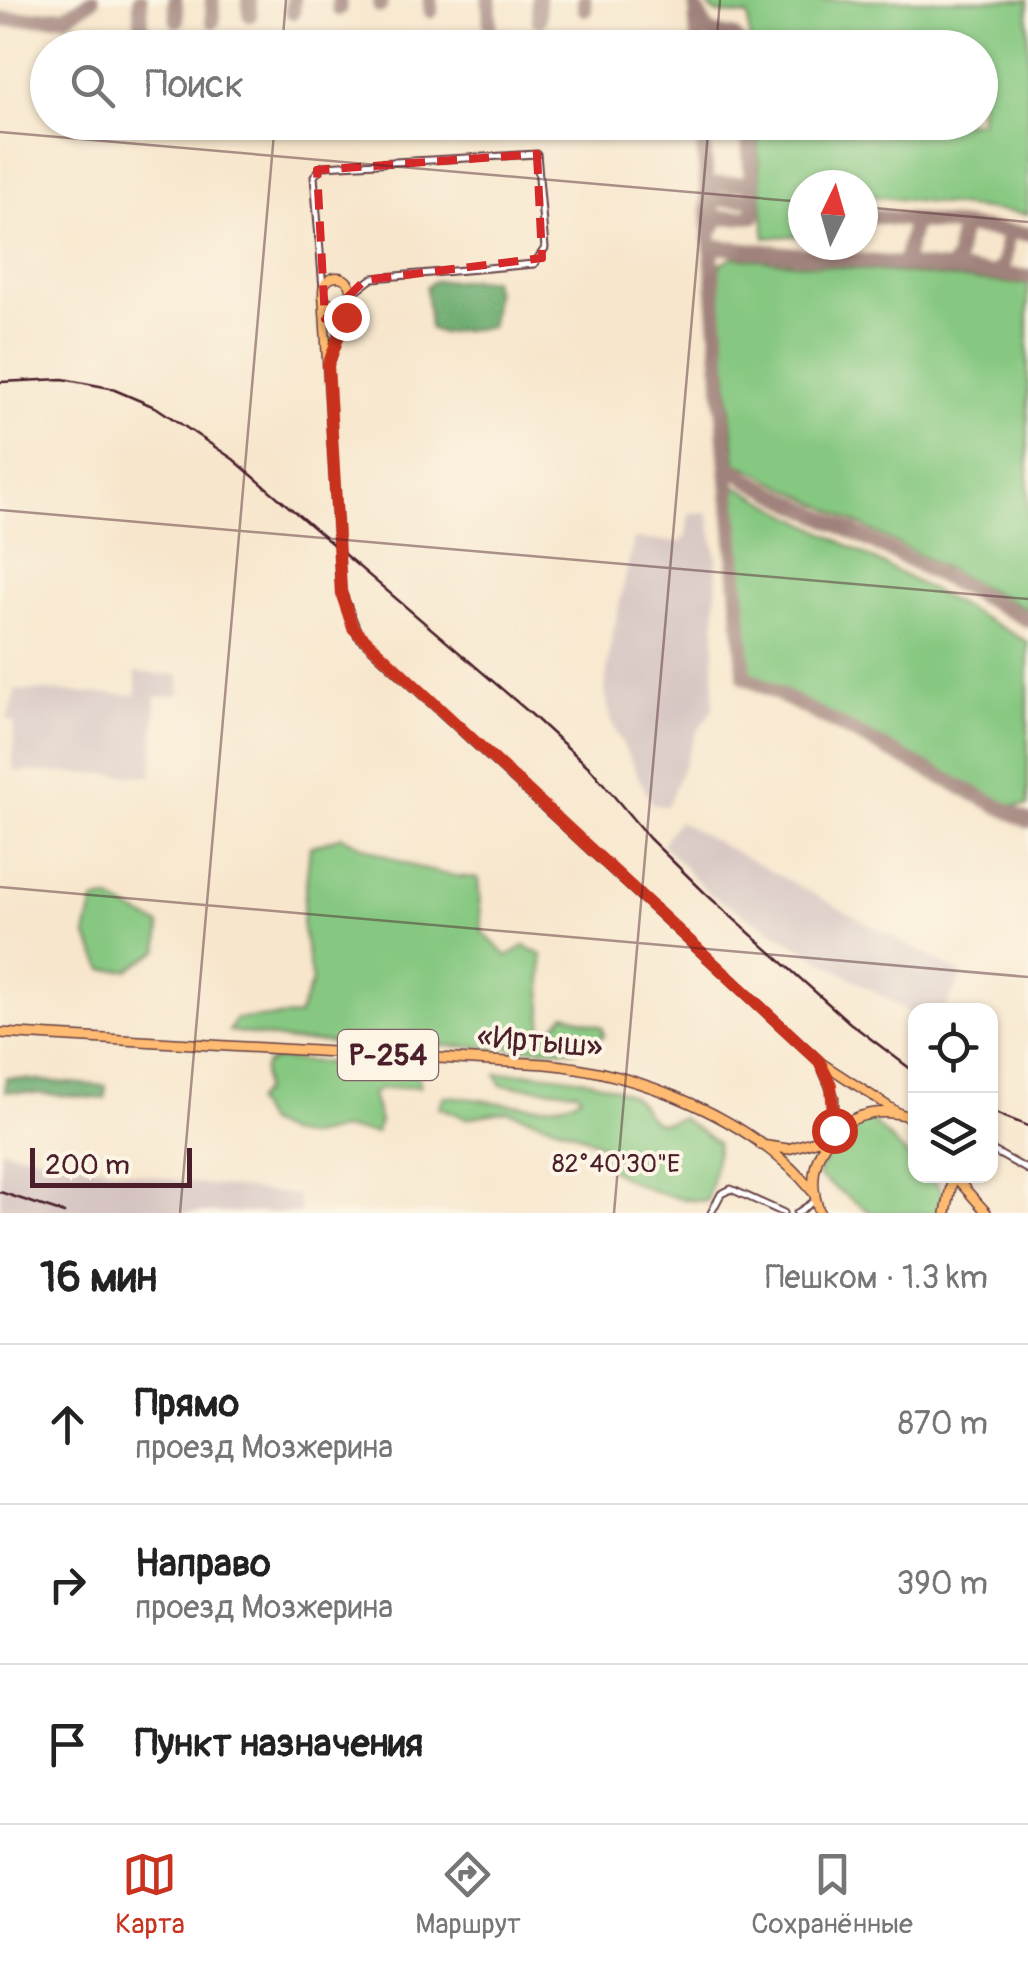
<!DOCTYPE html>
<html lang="ru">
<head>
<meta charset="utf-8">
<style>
	:root { --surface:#fff; --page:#f6f6f6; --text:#222; --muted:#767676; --line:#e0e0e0; --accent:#c8321e }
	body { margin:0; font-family:Pangolin,sans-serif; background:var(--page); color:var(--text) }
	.controls { position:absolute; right:30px; bottom:30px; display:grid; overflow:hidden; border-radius:20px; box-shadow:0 2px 8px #0004 }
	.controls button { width:90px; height:90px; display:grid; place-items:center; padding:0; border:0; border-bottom:2px solid var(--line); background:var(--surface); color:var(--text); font:50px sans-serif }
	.compass { position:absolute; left:788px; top:170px; width:90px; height:90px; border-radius:50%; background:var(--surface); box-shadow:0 2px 8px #0004; rotate:5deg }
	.scale { position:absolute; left:30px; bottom:25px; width:162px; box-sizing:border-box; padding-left:10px; border:5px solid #4a1f2b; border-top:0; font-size:28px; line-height:35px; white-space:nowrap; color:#4a1f2b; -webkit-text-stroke:8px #fcf5e5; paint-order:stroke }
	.stop { position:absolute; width:30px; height:30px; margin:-22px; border:8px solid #c8321e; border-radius:50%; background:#fff }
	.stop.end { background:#c8321e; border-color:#fff; box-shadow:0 2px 10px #0008 }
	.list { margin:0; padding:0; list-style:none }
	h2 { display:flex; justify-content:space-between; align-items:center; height:130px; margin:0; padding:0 40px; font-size:42px }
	h2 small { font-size:32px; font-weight:400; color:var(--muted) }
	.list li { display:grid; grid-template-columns:65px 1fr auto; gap:30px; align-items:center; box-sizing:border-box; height:160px; padding:0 40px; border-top:2px solid var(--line) }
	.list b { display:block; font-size:38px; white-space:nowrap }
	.list p { margin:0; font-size:32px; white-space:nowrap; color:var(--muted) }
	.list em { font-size:32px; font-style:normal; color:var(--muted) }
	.icon { flex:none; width:55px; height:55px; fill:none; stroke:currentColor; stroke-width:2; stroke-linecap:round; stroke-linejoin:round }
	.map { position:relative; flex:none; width:1028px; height:1213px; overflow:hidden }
	.search { position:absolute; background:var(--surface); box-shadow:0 2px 8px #0004; left:30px; right:30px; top:30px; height:110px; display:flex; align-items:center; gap:25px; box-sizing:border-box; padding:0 35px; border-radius:55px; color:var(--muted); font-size:38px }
	.sheet { height:610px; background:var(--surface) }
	nav { display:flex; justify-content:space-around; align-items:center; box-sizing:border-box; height:140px; border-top:2px solid var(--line); background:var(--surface); font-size:28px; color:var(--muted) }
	nav a { display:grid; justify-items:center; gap:5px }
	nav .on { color:var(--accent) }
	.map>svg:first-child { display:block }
	.industrial { fill:#d1bfbd }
	.green { fill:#86c881; stroke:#687456; stroke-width:2.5 }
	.forest { fill:#6cac6f; stroke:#5b664d; stroke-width:2.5 }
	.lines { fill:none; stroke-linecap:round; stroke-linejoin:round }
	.taxiway { stroke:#a0827c; stroke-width:15 }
	.minor-casing { stroke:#643d43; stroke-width:9 }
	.major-casing { stroke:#643d43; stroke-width:11 }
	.highway-casing { stroke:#643d43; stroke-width:12 }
	.minor { stroke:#fff; stroke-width:5 }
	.major { stroke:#febb71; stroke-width:8 }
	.highway { stroke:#febb71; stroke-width:9 }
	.rail { stroke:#4a1f2b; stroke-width:2.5 }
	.route { stroke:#c8321e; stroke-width:12 }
	.marked { fill:none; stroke:#d62828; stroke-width:8; stroke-dasharray:20 12; stroke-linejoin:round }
	.ticks { fill:none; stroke:#4a1f2b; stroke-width:2.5; stroke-opacity:0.45 }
	.labels { text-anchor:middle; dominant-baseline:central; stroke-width:8; stroke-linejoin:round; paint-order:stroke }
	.shield { fill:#fcf5e5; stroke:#7f5f63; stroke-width:2.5 }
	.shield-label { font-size:30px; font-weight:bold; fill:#4a1f2b }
	.street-label { font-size:32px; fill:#4a1f2b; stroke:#fcf5e5 }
	.ticks-label { font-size:25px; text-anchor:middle; fill:#4a1f2b; stroke:#fcf5e5; stroke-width:8; stroke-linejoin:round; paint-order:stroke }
</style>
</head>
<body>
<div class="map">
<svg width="1028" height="1213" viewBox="0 0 1028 1213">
	<rect width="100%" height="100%" fill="#fcf5e5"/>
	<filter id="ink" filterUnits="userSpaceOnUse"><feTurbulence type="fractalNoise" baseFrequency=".01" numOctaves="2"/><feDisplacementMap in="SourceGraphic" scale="20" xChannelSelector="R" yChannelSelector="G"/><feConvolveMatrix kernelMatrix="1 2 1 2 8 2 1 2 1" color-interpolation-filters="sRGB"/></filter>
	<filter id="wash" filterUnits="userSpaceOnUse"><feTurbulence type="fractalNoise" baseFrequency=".0048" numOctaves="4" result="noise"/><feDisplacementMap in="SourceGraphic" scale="40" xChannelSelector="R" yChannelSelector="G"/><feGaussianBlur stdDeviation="2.25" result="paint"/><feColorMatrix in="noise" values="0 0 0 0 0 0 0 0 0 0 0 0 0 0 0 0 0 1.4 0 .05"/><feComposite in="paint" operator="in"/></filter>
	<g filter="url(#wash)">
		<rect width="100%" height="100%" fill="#f7e6cc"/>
		<!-- industrial -->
		<path class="industrial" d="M708,512l9,47 -4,150 -16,23 -30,74h-5l-10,-2 -41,-83 -6,-31 5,-43 24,-108 47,3 6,-6 3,-23z
			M136,672l43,3 1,20 -24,2 -4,79 -139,-5 1,-49 -7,-1 9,-31 120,5z
			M678,821l285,154 -19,35 -28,1 -1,5 -205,-122 -48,-50z
			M0,1149l186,33 111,13 4,18h-301z"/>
		<!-- green -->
		<path class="green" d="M704,0h324v214l-165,-19v-10h-60v50l-38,3 -9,-115 224,-1v-74l-230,-1 -2,-31 -33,-3z
			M733,257l295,28v325l-292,-148 -18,-188 3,-11z
			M735,485l293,157v164l-20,-1 -261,-133z
			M341,836c44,21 87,40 137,42l4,54 25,24 18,-10 17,9v74h9l15,-15 36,13 2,9 -19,4 -10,10 -283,-9 -63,-10 7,-12 62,-3 14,-34 -10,-59 8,-76z
			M108,899l52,26 -1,25 -30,20h-25l-18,-35 8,-34z
			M277,1059l127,9 15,10 2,8 -41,3 -8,5 8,28 -5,11 -33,-4 -35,8 -20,-4 -21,-10 -12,-22 9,-9c2,-17 -6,-27 14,-33z
			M496,1074c42,-3 91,1 130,19 27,12 14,41 55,25l36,25c1,8 -7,50 -10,58 -35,0 -76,-16 -103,-36l4,-17 -36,-17 -64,-20 -42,7 -27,-11 5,-11c39,1 103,22 137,0l-5,-5 -75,-6z
			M869,1118l46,45 1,13h13c14,14 17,18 8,37h-66l-53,-37 15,-37z"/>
		<!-- forest -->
		<path class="forest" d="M492,279l3,15 -4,33 -49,6 -12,-4 -4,-42 8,-6z
			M6,1078l100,8 -1,13 -100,-8z"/>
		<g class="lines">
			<!-- taxiway -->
			<path class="taxiway" d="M140,0l2,30
				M175,0l2,20
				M212,0l1,21
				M249,0l1,15
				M293,0v12
				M339,0v9
				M380,0v6
				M430,0l1,11
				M489,0l1,23
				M538,0l1,20
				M584,0l1,9
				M696,9l13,24 25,4 8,11
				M696,19l2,29
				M0,20l66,-4 26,-16
				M702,122l25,341 20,16 281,141
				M711,195l-4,-2 9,-9 35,-2
				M714,213l-6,-5 10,-8 35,-2
				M863,222l1,-7 164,19
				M710,231l11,-13 33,-2 -7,-94
				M712,246l316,31
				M904,263l10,-41
				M950,268l7,-9 4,-33
				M996,273l8,-9 4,-32
				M727,463l18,214 283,144"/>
		</g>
	</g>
	<g filter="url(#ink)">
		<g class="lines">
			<!-- minor casing -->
			<g class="minor-casing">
				<path id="minor" d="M323,289l-9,-113 9,-10 214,-12 8,94 -11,16 -161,14 -23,17
					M990,1149l38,21
					M711,1213l10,-19 10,-5 53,24
					M797,1213l18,-12"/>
			</g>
			<!-- major casing -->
			<g class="major-casing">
				<path id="major" d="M323 291a14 14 0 1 1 28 0a14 14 0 1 1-28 0Z
					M323,294l18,298 17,43 461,426 80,52
					M330,361l19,-63
					M821,1065l13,32v33
					M954,1176l33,37"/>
			</g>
			<!-- highway casing -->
			<g class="highway-casing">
				<path id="highway" d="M0,1033l545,31c92,8 208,54 268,128
					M761,1145l27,4 40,-12
					M820,1213c-26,-64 33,-120 96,-94
					M946,1213l7,-37"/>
			</g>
			<!-- minor -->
			<use href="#minor" class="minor"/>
			<!-- major -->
			<use href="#major" class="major"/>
			<!-- highway -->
			<use href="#highway" class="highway"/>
			<!-- rail -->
			<path class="rail" d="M0,382l63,-3 47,9 47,20 76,51 298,255 60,55 58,69 57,56 144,129 66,50
				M990,1111l38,15
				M0,1192l64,21"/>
		</g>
	</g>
	<g class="lines" filter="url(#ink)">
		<!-- route -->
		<path class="route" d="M346,317l-18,48 13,227 12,36 466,433 12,24 3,45"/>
	</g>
	<!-- marked area -->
	<path class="marked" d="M537,154l5,104 -177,22 -40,39 -8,-149z"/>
	<!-- ticks -->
	<path class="ticks" d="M282,48l4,-48M716,48l4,-48M0,132l803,70M863,207l165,15M0,510l1028,89M0,887l1028,90M180,1213l95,-1091M614,1213l95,-1091"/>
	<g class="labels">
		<!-- shield labels -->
		<rect class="shield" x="338" y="1030" width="100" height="50" rx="8"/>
		<g class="shield-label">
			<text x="388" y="1055">Р-254</text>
		</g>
		<!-- street labels -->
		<g class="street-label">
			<text transform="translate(540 1042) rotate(5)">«Иртыш»</text>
		</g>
	</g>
	<g class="ticks-label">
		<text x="616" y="1172">82°40'30"E</text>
	</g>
</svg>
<div class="controls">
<button><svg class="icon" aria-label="locate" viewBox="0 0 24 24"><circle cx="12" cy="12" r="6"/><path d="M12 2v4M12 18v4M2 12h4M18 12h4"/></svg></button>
<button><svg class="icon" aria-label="layers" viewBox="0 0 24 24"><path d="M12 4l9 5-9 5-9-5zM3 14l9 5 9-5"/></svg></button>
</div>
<svg class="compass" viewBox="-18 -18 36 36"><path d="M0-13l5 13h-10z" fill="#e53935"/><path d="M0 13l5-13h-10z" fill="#767676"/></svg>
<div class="scale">200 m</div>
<div class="stop" style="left:834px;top:1130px"></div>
<div class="stop end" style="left:346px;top:317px"></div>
<div class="search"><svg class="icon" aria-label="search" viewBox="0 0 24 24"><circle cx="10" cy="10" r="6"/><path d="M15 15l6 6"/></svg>Поиск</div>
</div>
<section class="sheet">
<h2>16 мин<small>Пешком · 1.3 km</small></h2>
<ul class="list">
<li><svg class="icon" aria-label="ahead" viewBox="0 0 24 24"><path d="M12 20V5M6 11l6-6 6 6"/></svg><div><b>Прямо</b><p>проезд Мозжерина</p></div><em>870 m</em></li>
<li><svg class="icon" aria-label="right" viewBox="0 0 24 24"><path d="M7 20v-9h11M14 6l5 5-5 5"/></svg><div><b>Направо</b><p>проезд Мозжерина</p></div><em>390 m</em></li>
<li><svg class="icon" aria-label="arrive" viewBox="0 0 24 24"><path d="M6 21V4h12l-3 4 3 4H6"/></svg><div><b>Пункт назначения</b></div></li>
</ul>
</section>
<nav>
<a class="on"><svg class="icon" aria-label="map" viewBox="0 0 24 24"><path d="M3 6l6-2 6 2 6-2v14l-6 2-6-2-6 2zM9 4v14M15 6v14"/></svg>Карта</a>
<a><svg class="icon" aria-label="directions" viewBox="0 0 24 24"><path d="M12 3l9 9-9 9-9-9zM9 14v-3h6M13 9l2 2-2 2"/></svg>Маршрут</a>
<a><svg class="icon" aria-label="saved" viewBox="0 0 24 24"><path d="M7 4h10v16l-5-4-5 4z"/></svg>Сохранённые</a>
</nav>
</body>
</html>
